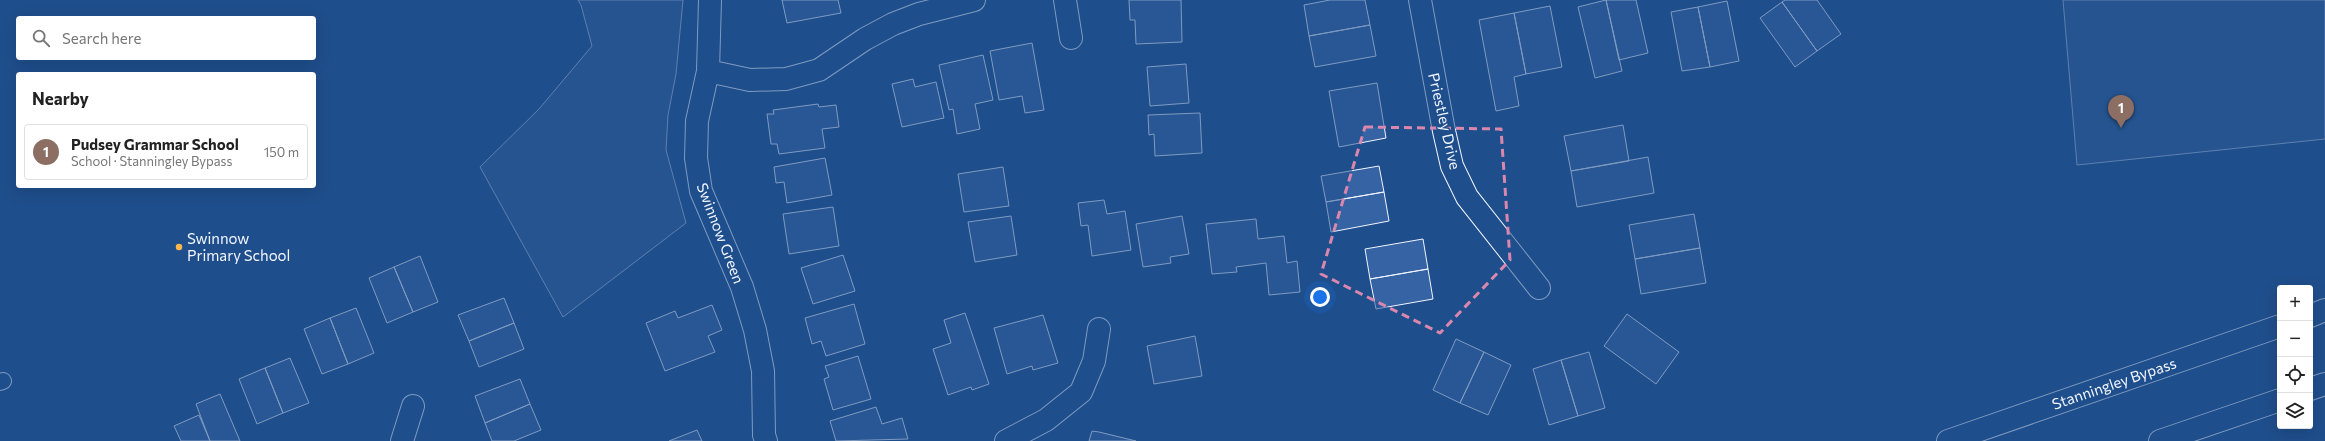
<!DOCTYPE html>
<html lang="en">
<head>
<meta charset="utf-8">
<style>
	:root { --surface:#fff; --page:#f6f6f6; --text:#222; --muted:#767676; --line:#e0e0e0; --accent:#856535 }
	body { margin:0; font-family:Commissioner,sans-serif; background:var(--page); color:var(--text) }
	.controls { position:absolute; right:12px; bottom:12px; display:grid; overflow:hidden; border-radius:4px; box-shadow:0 4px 16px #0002 }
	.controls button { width:36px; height:36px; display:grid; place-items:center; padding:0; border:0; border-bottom:1px solid var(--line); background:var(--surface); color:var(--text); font:20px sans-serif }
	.you { position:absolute; left:1320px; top:297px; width:14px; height:14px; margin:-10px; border:3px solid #fff; border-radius:50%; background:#1a73e8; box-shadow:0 0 0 6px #1a73e833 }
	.badge { display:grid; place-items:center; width:26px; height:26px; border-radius:50%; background:var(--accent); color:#fff; font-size:13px; font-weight:700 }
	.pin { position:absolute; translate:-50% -33px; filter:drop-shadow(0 1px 2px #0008) }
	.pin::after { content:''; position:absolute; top:21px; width:14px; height:12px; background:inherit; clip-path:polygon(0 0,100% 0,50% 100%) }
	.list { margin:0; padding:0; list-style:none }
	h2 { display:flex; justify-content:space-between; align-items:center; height:52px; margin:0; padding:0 16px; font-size:17px }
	h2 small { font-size:13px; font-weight:400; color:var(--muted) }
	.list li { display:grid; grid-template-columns:26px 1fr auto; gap:12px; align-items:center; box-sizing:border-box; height:56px; margin:0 8px 8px; padding:0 8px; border:1px solid var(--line); border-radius:4px }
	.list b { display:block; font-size:15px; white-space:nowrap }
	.list p { margin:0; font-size:13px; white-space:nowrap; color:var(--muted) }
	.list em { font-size:13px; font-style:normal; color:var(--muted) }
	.icon { flex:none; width:22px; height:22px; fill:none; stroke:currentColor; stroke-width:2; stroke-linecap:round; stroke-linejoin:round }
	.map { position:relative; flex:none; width:2325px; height:441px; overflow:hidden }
	.search { position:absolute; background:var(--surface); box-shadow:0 4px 16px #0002; left:16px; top:16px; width:300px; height:44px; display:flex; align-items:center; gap:10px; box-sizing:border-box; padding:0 14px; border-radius:4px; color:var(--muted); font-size:15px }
	.panel { position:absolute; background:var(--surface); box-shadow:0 4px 16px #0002; left:16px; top:72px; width:300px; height:116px; border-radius:4px }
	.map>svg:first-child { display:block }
	.built { fill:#305b95; stroke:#a8bbd7 }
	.building { fill:#3563a3; stroke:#f2f6ff }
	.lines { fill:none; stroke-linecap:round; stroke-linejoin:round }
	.service-casing { stroke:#f2f6ff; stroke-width:18 }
	.minor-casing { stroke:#f2f6ff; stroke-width:24 }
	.trunk-casing { stroke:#f2f6ff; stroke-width:24 }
	.service { stroke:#1f4e8c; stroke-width:16 }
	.minor { stroke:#1f4e8c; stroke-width:22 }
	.trunk { stroke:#1f4e8c; stroke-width:22 }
	.marked { fill:none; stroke:#da87ad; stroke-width:3; stroke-dasharray:8 5; stroke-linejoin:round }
	.poi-dot { fill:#ffb74d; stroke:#1f4e8c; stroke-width:1.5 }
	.labels { text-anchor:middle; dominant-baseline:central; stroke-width:3; stroke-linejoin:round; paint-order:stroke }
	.street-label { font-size:15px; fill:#f2f6ff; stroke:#1f4e8c }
	.poi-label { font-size:15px; fill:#f2f6ff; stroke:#1f4e8c; text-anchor:start }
</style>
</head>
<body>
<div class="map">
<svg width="2325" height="441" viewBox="0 0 2325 441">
	<rect width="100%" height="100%" fill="#1f4e8c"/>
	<!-- built -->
	<path class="built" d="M578,0h105l-7,74 -8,41 -2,35 20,73 -123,94 -83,-150 59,-58 53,-63 -11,-41z
		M2063,0h262v139l-248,26z"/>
	<!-- building -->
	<path class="building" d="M782,0h56l3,13 -54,10z
		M1129,0h52l1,42 -46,2 -1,-24h-5z
		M1330,0h35l5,25 -61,11 -5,-31z
		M1606,0l16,71 -27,7 -17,-71z
		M1606,0h30l12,53 -29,7z
		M1785,0h32l24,34 -24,17 -35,-49z
		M1727,1l12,60 -29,6 -12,-60z
		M1782,2l35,49 -22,16 -35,-49z
		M1550,6l12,61 -36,7 -12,-61z
		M1698,7l12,60 -28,4 -11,-59z
		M1514,13l12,61 -12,3 5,29 -23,5 -17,-91z
		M1370,25l6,31 -61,11 -6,-31z
		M1032,43l12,67 -19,3 -3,-17 -23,4 -9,-49z
		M983,55l10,45 -18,4 5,25 -23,5 -4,-25 -4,1 -10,-45z
		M1186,64l3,39 -39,3 -3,-39z
		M913,79l2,8 21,-5 8,36 -42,9 -10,-43z
		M1377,83l9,55 -47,9 -10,-56z
		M818,104l1,3 17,-2 3,22 -17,2 3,19 -46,6 -2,-10h-6l-4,-30h7l-1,-4z
		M1200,113l2,40 -47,3 -1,-22 -5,1 -1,-20z
		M1623,125l6,36 -58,10 -7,-35z
		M1648,157l6,36 -77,14 -6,-36z
		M825,158l7,37 -45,8 -3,-21 -8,1 -2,-16z
		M1379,166l5,26 -58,10 -5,-26z
		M1003,167l6,39 -45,6 -6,-38z
		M1384,192l5,29 -58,11 -5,-30z
		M1104,200l3,14 18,-3 6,39 -39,6 -4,-31 -7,1 -3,-23z
		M833,207l6,39 -50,8 -6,-40z
		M1694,214l6,34 -65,11 -6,-34z
		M1011,216l6,39 -42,7 -7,-40z
		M1182,216l7,38 -19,3 1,6 -28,4 -7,-43z
		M1256,219l2,20 26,-3 3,27 10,-2 3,31 -31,3 -3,-32 -30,4 1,5 -25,2 -6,-50z
		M1423,239l5,30 -58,10 -5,-30z
		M1700,248l6,35 -65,11 -6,-35z
		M843,255l12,36 -42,13 -12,-36z
		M420,256l18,46 -25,10 -19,-45z
		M394,267l19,45 -26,11 -18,-45z
		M1428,269l5,30 -57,10 -6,-30z
		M504,298l10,25 -45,18 -11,-26z
		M854,304l11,40 -39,12 -5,-15 -9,3 -7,-26z
		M712,305l10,25 -14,6 7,16 -50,19 -19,-48 29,-12 3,7z
		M356,308l18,45 -26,11 -18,-46z
		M965,313l24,71 -17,6 -1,-3 -23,8 -15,-46 18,-6 -7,-23z
		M1627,314l52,38 -23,32 -52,-38z
		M1043,315l15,48 -25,7 -1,-4 -25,8 -13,-46z
		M330,318l18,46 -26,10 -18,-45z
		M514,323l10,26 -45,18 -10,-26z
		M1195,336l7,40 -48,8 -7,-38z
		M1456,339l28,13 -24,51 -27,-13z
		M1484,352l27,13 -23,50 -28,-12z
		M1589,352l16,56 -27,8 -17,-56z
		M858,356l13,43 -38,11 -9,-31 5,-2 -4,-11z
		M290,358l19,45 -26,10 -18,-45z
		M1561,360l17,56 -29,9 -16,-56z
		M265,368l18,45 -26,11 -18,-45z
		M520,379l10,25 -45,19 -10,-27z
		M220,394l20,47h-30l-14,-37z
		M530,404l11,26 -27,11h-22l-7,-18z
		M876,407l6,17 20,-6 6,21 -72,2 -6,-20z
		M199,415l11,26h-29l-7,-15z
		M697,430l5,11h-33z
		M1092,431l7,1 37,9h-47z"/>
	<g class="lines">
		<!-- service casing -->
		<g class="service-casing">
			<path id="service" d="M0,382l3,-1"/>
		</g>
		<!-- minor casing -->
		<g class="minor-casing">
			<path id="minor" d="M710,0l-2,71 -11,50 -1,37 5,33 41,96 13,43 8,41 1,64 2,6
				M1065,0l6,38
				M1420,0l24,131 8,35 15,31 72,91
				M708,71l42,9 36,-1 33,-9 46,-31 28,-15 26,-10 55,-14
				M402,441l11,-35
				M1006,441l40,-21 35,-28 13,-31 5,-32"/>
		</g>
		<!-- trunk casing -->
		<g class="trunk-casing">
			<path id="trunk" d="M2310,316l15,-6
				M2310,389l15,-5
				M1948,441l332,-115
				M2160,441l120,-41"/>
		</g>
		<!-- service -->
		<use href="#service" class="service"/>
		<!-- minor -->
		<use href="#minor" class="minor"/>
		<!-- trunk -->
		<use href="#trunk" class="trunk"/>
	</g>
	<!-- marked area -->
	<path d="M0 0H2325V441H0ZM1365,127l136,2 9,131 -70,73 -119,-59z" fill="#1f4e8c" fill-opacity=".55" fill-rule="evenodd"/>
	<path class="marked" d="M1365,127l136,2 9,131 -70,73 -119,-59z"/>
	<!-- markers -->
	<circle class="poi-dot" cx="179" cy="247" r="4"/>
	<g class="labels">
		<!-- street labels -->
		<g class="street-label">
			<text transform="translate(1445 121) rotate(77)">Priestley Drive</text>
			<text transform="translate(721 233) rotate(69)">Swinnow Green</text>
			<text transform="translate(2114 383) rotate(-19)">Stanningley Bypass</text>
		</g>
		<!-- poi labels -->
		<g class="poi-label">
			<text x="187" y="238">Swinnow<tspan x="187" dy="17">Primary School</tspan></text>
		</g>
	</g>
</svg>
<div class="controls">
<button>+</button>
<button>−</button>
<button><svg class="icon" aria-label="locate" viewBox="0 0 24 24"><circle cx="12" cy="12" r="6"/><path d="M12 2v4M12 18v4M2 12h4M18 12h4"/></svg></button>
<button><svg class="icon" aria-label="layers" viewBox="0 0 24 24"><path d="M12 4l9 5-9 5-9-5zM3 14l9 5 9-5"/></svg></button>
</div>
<div class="you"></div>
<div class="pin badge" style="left:2121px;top:128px;background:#8d6e63">1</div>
<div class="search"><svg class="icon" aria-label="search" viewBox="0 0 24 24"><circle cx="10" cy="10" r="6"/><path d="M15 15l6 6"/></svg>Search here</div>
<section class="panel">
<h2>Nearby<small></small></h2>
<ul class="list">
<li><span class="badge" style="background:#8d6e63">1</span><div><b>Pudsey Grammar School</b><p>School · Stanningley Bypass</p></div><em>150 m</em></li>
</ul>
</section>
</div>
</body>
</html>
